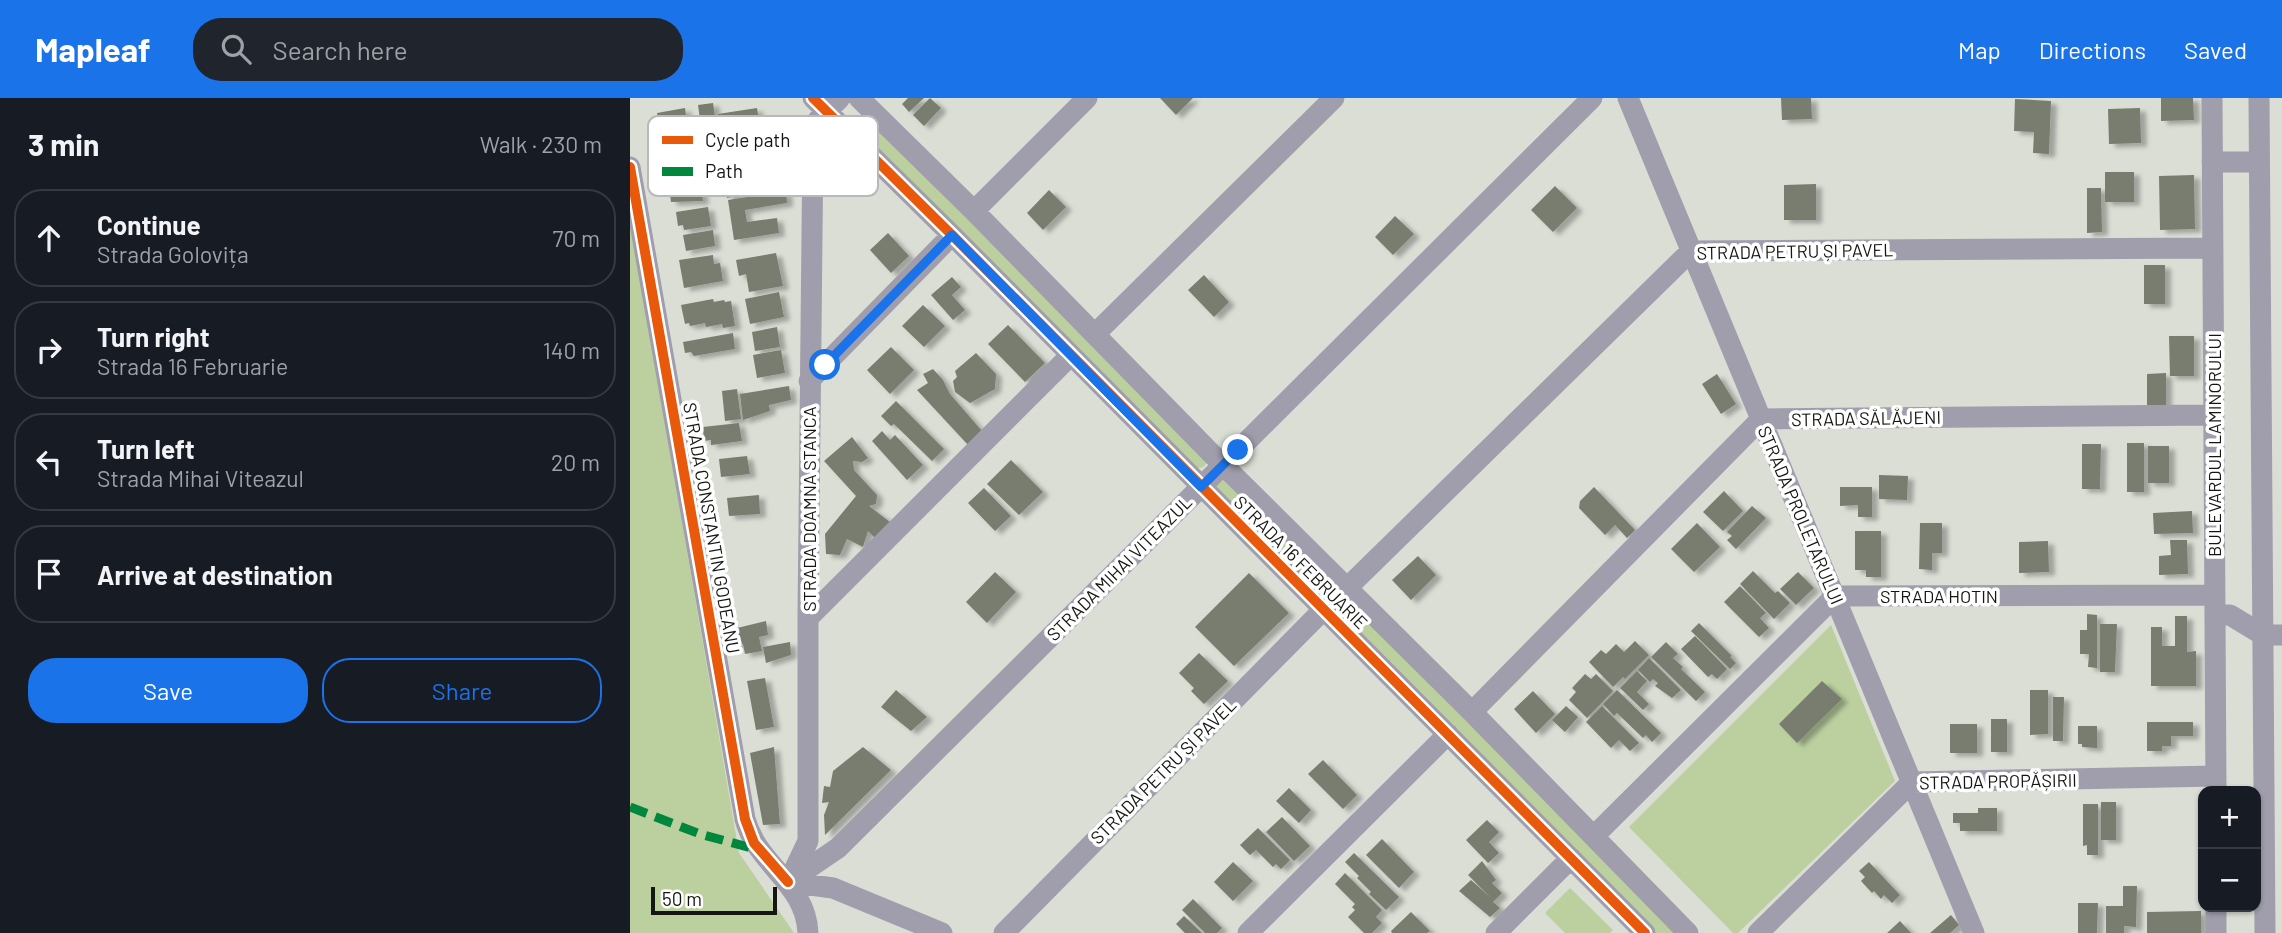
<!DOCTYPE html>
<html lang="en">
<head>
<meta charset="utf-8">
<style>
	:root { --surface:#171b24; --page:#20242c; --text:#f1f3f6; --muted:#9ea1a6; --line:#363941; --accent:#1a73e8 }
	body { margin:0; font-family:Barlow,sans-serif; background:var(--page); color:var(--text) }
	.controls { position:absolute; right:21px; bottom:21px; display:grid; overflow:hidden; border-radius:14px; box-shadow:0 2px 5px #0004 }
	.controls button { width:63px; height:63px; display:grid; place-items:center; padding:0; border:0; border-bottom:2px solid var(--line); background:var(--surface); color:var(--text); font:35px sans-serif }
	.scale { position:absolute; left:21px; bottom:18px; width:126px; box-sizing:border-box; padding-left:7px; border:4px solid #141611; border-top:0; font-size:19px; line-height:24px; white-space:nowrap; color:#141611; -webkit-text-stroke:5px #fff; paint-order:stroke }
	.stop { position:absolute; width:21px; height:21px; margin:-16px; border:5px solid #1a73e8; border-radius:50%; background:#fff }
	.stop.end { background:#1a73e8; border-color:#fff; box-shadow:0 2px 7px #0008 }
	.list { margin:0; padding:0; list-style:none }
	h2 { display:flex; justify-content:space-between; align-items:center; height:91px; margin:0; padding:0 28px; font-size:30px }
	h2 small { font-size:23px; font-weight:400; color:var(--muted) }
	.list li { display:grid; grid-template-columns:46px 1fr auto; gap:21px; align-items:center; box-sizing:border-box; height:98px; margin:0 14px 14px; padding:0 14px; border:2px solid var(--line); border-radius:28px }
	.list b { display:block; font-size:26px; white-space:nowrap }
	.list p { margin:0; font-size:23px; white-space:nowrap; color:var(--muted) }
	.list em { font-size:23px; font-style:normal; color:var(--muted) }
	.actions { display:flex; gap:14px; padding:21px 28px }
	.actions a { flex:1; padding:16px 0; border:2px solid var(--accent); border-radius:28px; text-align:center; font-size:24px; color:var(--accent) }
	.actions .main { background:var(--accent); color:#fff }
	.icon { flex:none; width:38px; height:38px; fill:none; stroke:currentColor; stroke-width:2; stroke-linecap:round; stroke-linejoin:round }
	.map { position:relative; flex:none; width:1652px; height:835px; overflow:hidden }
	header { display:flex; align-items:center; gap:42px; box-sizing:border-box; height:98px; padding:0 35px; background:var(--accent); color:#fff }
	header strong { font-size:33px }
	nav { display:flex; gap:38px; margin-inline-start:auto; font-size:24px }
	.search { width:490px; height:63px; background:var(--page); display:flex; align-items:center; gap:18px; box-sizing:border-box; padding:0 24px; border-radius:28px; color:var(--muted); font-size:26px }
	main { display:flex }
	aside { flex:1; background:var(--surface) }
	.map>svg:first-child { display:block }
	.green { fill:#bbcf9f }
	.building { fill:#787d6f; filter:url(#shadow) }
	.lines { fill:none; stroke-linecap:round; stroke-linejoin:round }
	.minor { stroke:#a09dac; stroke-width:21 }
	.quiet { stroke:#00873e; stroke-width:9; stroke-dasharray:18 9; stroke-linecap:butt }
	.cycleway-casing { stroke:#fff; stroke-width:15 }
	.cycleway { stroke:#e8590c; stroke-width:10 }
	.route { stroke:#1a73e8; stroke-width:9 }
	.labels { text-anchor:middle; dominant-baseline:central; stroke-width:7; stroke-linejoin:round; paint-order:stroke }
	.street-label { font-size:18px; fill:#141611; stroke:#fff }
	.key { fill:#fff; stroke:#b8b9b8; stroke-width:2 }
	.key-label { font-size:19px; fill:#141611 }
</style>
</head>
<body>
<header>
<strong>Mapleaf</strong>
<div class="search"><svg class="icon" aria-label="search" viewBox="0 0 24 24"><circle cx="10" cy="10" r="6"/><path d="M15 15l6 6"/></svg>Search here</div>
<nav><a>Map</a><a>Directions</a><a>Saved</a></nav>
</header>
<main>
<aside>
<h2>3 min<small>Walk · 230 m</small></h2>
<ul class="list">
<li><svg class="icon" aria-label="ahead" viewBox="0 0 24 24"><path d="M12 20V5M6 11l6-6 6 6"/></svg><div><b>Continue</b><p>Strada Golovița</p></div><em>70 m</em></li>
<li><svg class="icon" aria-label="right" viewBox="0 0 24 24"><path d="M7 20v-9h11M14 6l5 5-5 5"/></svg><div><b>Turn right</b><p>Strada 16 Februarie</p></div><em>140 m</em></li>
<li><svg class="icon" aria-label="left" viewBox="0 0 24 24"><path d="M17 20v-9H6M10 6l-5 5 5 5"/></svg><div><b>Turn left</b><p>Strada Mihai Viteazul</p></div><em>20 m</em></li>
<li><svg class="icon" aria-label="arrive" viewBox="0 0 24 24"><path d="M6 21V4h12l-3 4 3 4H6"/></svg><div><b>Arrive at destination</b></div></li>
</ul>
<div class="actions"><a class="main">Save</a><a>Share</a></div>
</aside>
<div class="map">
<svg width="1652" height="835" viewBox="0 0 1652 835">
	<defs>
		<filter id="shadow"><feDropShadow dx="6" dy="3.5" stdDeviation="2" flood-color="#0004"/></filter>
	</defs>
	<rect width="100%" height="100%" fill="#daded5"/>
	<!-- green -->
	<path class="green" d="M237,16l341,348 -5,5 -7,2 -339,-337 -3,-10z
		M0,122l109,633 55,80h-164z
		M588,371l460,464h-29l-434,-437 -6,-21z
		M1201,527l64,156 -157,152h-5l-104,-106z
		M940,790l43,42 -3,3h-45l-20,-20z"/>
	<!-- building -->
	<path class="building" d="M278,0h16l-15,14 -7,-8z
		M300,0l11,10 -17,18 -11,-11z
		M530,0h33l-17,17z
		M1151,0h30l1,21 -30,1z
		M1531,0h32l1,22 -33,1z
		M1385,1l36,2 -2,53 -16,-1 1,-21 -20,-1z
		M83,5l4,28 -15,3 -4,-29z
		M55,10l2,15 -27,5 -3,-15z
		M127,10l3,20 -39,6 -3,-20z
		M1510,10l1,35 -32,1 -1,-35z
		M113,74l4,22 -20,4 -4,-22z
		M1475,74h29v30h-29z
		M69,77l4,26 -32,1 -3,-22z
		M1564,77l1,54 -35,1 -1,-54z
		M1186,86v36h-32v-35z
		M925,88l22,22 -24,24 -22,-22z
		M1457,90h14l1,44 -15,1z
		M419,92l17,17 -23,23 -16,-17z
		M156,93l1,12 -42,7 2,12 30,-4 2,15 -45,7 -6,-40z
		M78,109l3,19 -27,4 -1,-5 -5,1 -2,-14z
		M765,118l19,18 -21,21 -18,-18z
		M83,132l2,16 -29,5 -3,-16z
		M258,135l21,23 -18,17 -21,-23z
		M146,155l7,33 -34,6 -3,-18 -7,2 -3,-16z
		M83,157l1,9 6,-1 3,18 -39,7 -5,-28z
		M1514,167h21v39h-21z
		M574,177l25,27 -15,15 -26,-27z
		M322,179l9,10 -9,8 13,15 -12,10 -22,-25z
		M149,194l5,25 -34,7 -5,-25z
		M83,201l1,3 10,-2 1,2 6,-1 4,25 -12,2 -1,-4 -16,3 -1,-4 -15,3 -1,-3 -4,1 -4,-19z
		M293,207l22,21 -21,21 -22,-21z
		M378,227l37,38 -20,19 -37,-38z
		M147,229l3,20 -25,4 -3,-19z
		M103,235l2,16 -41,7 -3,-4 -6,1 -2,-11z
		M1539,238h25v40h-24z
		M261,249l23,23 -24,24 -23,-24z
		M151,252l4,23 -28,5 -4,-23z
		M346,255l20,21 -1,15 -25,14 -15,-11 -2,-11 4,-4 -2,-6z
		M303,271l10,11 7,14 32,37 -13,15 -52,-56 11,-7 -5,-9z
		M1536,275v34h-19v-33z
		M1087,276l19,30 -15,10 -19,-30z
		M159,288l2,14 -22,5 1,6 -27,9 -3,-26z
		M107,291l4,30 -16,2 -3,-30z
		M266,303l48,48 -12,12 -38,-37 -3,2 -10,-10z
		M109,325l3,18 -31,4v-5l-7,1 -1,-14z
		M252,333l8,9 5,-5 28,30 -16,15 -35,-39z
		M222,339l16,21 -6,4 -9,-1 1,9 23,25 -1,9 -7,2 21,16 -15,16 -7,-7 -5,16 -16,-8 -7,16 -14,-1 -1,-20 31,-38 -32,-35z
		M1497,345h17v49h-17z
		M1452,346h19l-1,45h-18z
		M1518,348h21v37h-21z
		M117,358l3,18 -29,3 -2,-18z
		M381,362l32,32 -24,23 -32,-31z
		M1249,377l29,1 -1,24 -28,-1z
		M964,389l41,43 -8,8 -12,-13 -10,10 -26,-27 1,-7z
		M1210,389h32v30h-14v-12l-18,1z
		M354,390l27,28 -16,15 -27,-28z
		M1094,393l19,20 -20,20 -20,-19z
		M129,397l1,19 -31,2 -2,-18z
		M1122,408l14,12 -30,31 -9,-9 5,-4 -5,-4z
		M1562,413l1,22 -39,1 -1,-21z
		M1067,425l23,24 -26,25 -23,-23z
		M1290,425h22v30h-10v17l-13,-1z
		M1225,433h26v46h-15v-7h-11z
		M1540,442h17l1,34 -29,1v-19l12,-1z
		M1418,443l1,31 -30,1v-31z
		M788,458l18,19 -25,25 -19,-20z
		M1123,473l22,22 3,-2 12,12 -16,16 -34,-35z
		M365,474l21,20 -29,31 -21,-21z
		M1168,474l16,16 -18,17 -16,-16z
		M619,475l40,40 -55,53 -39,-39z
		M1110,488l26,27 -6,5 9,10 -10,9 -35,-35z
		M1457,516l10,1v53l-9,-1 1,-13h-9v-24h7z
		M1545,518h12v36l9,-1v35h-45v-59h11v19h13z
		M136,523l2,14 -9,2 3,14 -17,3 -2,-10 -7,2 -3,-17z
		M1069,525l33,33 -2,1 6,6 -6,6 -39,-38z
		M1470,526h17l-2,48h-15z
		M1065,538l32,33 -10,10 -5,-5 -4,3 -27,-28z
		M1005,543l14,14 -24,24 -2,-2 -10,10 -24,-25 12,-12 5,4 10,-10 8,8z
		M160,544l1,13 -25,8 -3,-16z
		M1036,544l12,12 -5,4 10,9 -2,2 24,23 -9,9 -45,-44z
		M569,555l29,28 -24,23 -13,-13 3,-3 -15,-15z
		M1019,560l32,32 -9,8 -17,-12 3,-3 -5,-4 -3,3 -12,-12z
		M1007,573l10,10 -10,11 12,12 -6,6 -23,-22z
		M955,576l6,5 5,-5 17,17 -26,27 -18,-18 7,-8 -4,-4z
		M135,580l9,49 -18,3 -9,-49z
		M1192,583l20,18 -45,44 -18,-19z
		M266,592l31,27 -16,14 -30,-24z
		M987,592l44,43 -9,9 -6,-7 -3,3 -26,-25 -3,3 -11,-12z
		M1400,592h18v44l-18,1z
		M903,593l22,23 -19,19 -22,-24z
		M1423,599h11l-1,44h-10z
		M936,608l12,11 -13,15 -13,-12z
		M972,608l37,37 -9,8 -11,-11 -8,8 -25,-26z
		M1361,621h16v33h-16z
		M1517,624h46v14h-22v10h-9v5h-15z
		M1320,626h27v29h-27z
		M1448,628h19v22l-15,-1v-3h-4z
		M144,649l6,77 -17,1 -13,-72z
		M233,649l28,23 -66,65 -1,-20 5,-13 -7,1 2,-17 6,1 3,-16z
		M693,662l34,35 -14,14 -35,-35z
		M659,690l22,22 -12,13 -23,-22z
		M1471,704h15v38h-15z
		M1453,706h15v51h-11v-10l-4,1z
		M1348,710h19v23h-37v-8h-7v-10h25z
		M652,719l28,29 -16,15 -28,-29z
		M857,722l12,12 -10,10 10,11 -11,10 -22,-23z
		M628,730l32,32 -9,9 -5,-5 -3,3 -17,-17 -6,5 -10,-10z
		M752,741l32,33 -15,16 -33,-33z
		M724,755l45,44 -13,13 -17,-16 2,-2 -14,-14 2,-2 -14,-14z
		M852,763l14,19 -4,3 10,10 -9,9 7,6 -10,9 -31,-26 12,-11 20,18 -23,-23z
		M603,764l20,19 -20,20 -19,-19z
		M1239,764l31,33 -8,8 -8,-8 -3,4 -7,-8 -2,2 -11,-12 4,-4 -6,-6z
		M715,775l37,37 -6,7 6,6 -10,10h-8l-16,-16 7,-7 -3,-3 3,-3 -20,-20z
		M1493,788h14l-1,41 -12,-1v7h-18v-27h17z
		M563,801l29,29 -5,5h-12l-23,-23z
		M1448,805h20l-1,30h-19z
		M1571,813v22h-54v-21z
		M781,814l19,19 -3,2h-35l-1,-2z
		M1321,817l8,10 -9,8h-20z
		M554,818l18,17h-17l-9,-9z
		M1270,823l11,12h-24z"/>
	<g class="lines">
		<!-- minor -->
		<path class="minor" d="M183,0l139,137 693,698
			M229,0l115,113 235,240 263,261 216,221
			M998,0l346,835
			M1582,0l4,693
			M1629,0l6,835
			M1582,64h47
			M0,69l115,652c12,46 61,64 63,114
			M344,113l113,-113
			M465,236l239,-236
			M179,283l143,-146
			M717,490l344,-337 522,-3
			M1585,517h15l33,20h19
			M178,520l263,-263
			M842,614l289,-293 453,-4
			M964,738l241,-240 380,-1
			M159,783l19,-40v-223l5,-479 5,-19 22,-22
			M158,784l50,-34 754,-750
			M158,784l45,6 109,45
			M374,835l319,-323
			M618,835l200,-199
			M866,835l75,-75
			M1128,835l154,-151 304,-6
			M1586,835v-26"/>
		<!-- quiet -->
		<path class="quiet" d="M0,709l70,27 59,16"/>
		<!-- cycleway casing -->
		<g class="cycleway-casing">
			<path id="cycleway" d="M183,0l139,137 693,698
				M0,69l115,652 9,24 34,39"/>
		</g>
		<!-- cycleway -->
		<use href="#cycleway" class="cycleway"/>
	</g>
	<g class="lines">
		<!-- route -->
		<path class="route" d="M195,267l127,-130 249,252 37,-37"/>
	</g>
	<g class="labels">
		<!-- street labels -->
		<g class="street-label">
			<text transform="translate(1165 153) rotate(-1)">STRADA PETRU ȘI PAVEL</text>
			<text transform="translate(1236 320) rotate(-1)">STRADA SĂLĂJENI</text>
			<text transform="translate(1584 347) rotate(-90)">BULEVARDUL LAMINORULUI</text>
			<text transform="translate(179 411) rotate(-90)">STRADA DOAMNA STANCA</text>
			<text transform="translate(1171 417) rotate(67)">STRADA PROLETARULUI</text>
			<text transform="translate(82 430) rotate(80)">STRADA CONSTANTIN GODEANU</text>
			<text transform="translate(671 464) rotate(45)">STRADA 16 FEBRUARIE</text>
			<text transform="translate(489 470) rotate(-45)">STRADA MIHAI VITEAZUL</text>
			<text x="1309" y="498">STRADA HOTIN</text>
			<text transform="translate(533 673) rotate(-45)">STRADA PETRU ȘI PAVEL</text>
			<text transform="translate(1368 683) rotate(-1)">STRADA PROPĂȘIRII</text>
		</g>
	</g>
	<!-- legend -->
	<rect x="18" y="18" width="230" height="80" rx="10" class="key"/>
	<rect x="32" y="38" width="31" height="8" fill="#e8590c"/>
	<rect x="32" y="69" width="31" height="9" fill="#00873e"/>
	<g class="key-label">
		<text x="75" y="49">Cycle path</text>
		<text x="75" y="80">Path</text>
	</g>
</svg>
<div class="controls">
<button>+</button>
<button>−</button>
</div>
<div class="scale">50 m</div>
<div class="stop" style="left:195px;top:267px"></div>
<div class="stop end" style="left:608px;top:352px"></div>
</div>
</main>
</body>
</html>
